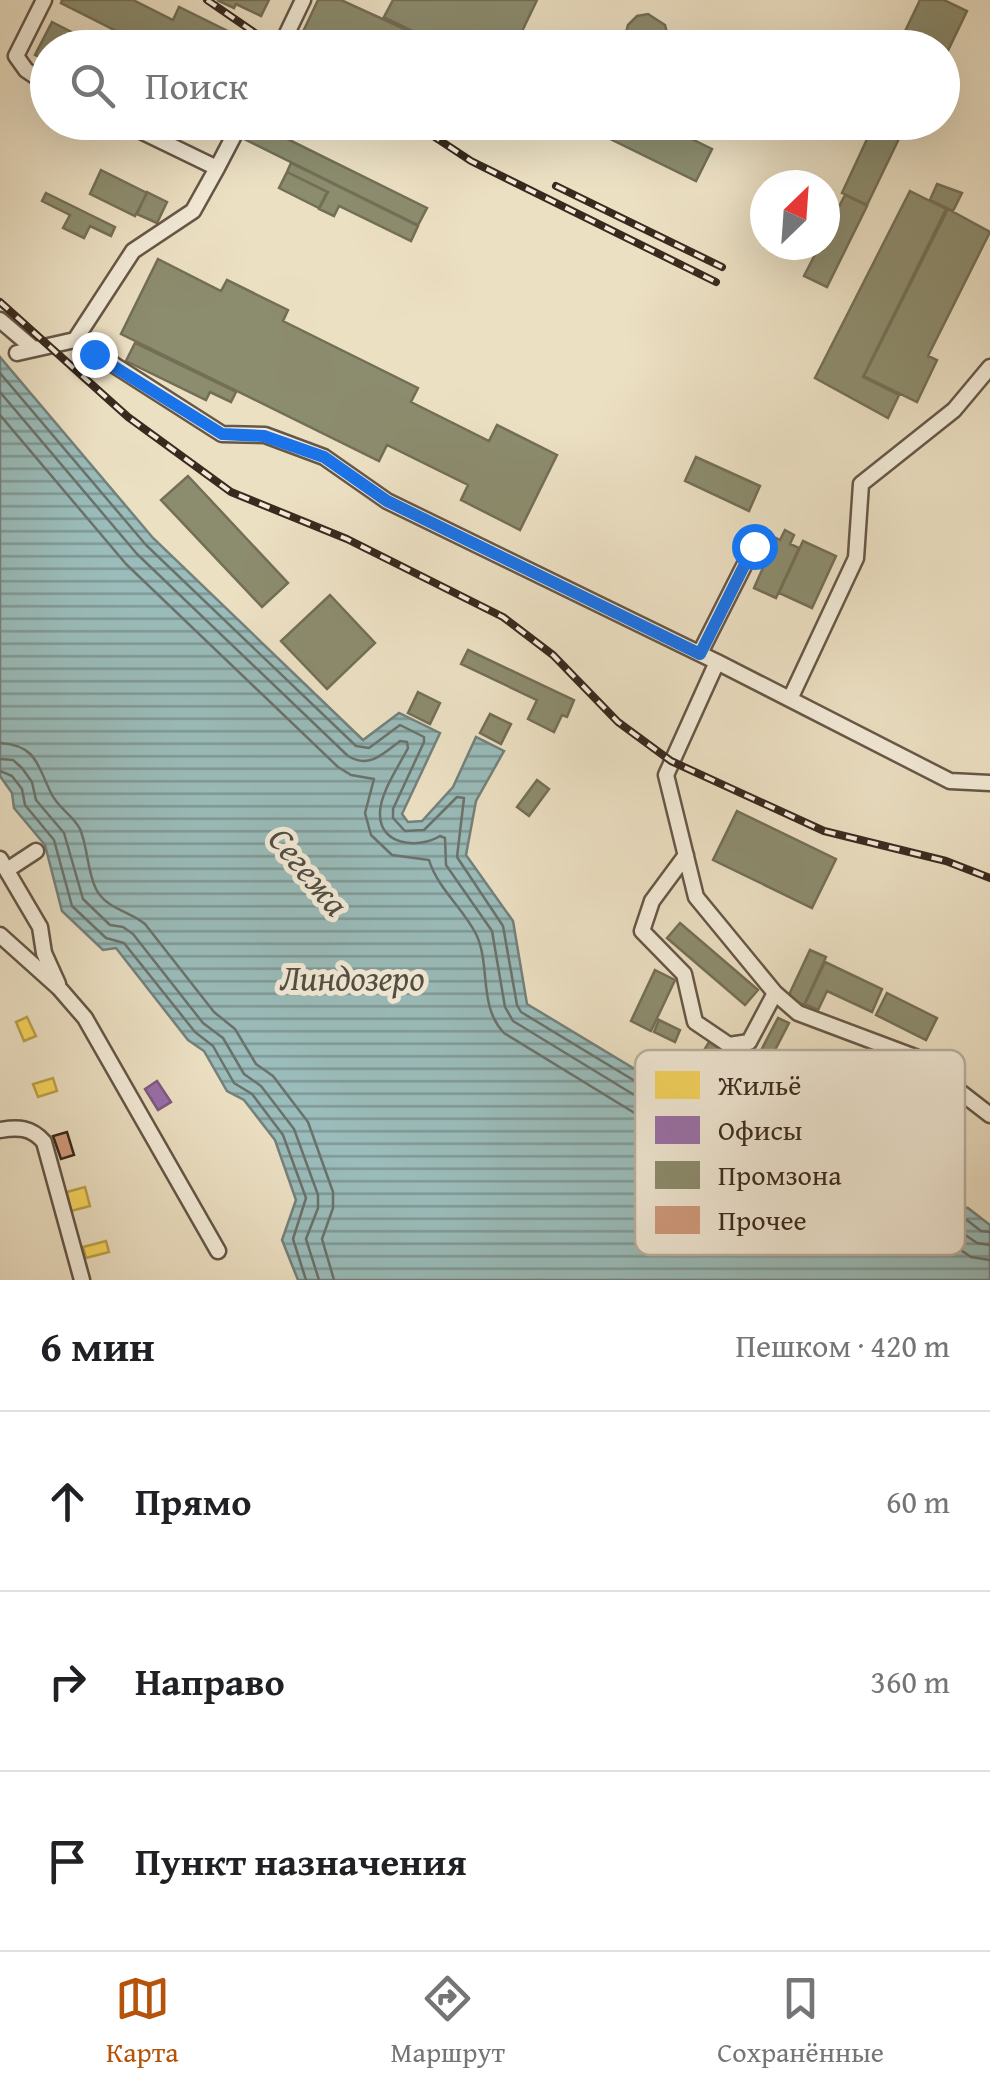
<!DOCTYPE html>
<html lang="ru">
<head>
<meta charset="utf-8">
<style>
	:root { --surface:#fff; --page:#f2f2f2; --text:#202124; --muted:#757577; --line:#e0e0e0; --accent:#b45309 }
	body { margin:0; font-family:"Gentium Book Plus",serif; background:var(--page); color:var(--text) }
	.compass { position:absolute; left:750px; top:170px; width:90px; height:90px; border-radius:50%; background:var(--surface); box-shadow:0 10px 40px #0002; rotate:25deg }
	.stop { position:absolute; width:30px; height:30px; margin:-22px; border:8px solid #1a73e8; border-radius:50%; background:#fff }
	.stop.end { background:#1a73e8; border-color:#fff; box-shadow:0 2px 10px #0008 }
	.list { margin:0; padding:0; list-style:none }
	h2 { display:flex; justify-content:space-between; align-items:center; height:130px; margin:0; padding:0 40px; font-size:42px }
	h2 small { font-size:32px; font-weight:400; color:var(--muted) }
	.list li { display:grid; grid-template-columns:65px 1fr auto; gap:30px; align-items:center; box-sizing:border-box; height:180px; padding:0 40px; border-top:2px solid var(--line) }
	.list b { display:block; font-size:38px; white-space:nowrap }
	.list em { font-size:32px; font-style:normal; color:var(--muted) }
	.icon { flex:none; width:55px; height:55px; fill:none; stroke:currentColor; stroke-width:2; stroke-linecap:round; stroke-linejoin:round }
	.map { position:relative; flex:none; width:990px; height:1280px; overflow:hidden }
	.search { position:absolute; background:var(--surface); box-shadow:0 10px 40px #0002; left:30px; right:30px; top:30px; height:110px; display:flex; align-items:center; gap:25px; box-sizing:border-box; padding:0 35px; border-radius:55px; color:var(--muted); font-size:38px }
	.sheet { height:670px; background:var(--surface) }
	nav { display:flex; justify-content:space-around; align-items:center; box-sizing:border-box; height:140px; border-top:2px solid var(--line); background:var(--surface); font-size:28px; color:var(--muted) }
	nav a { display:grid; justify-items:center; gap:5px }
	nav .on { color:var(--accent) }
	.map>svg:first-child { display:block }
	.water { fill:url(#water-rules); stroke:#73817c; stroke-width:2.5 }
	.homes { fill:#f6d55c; stroke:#bda149; stroke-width:2.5 }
	.offices { fill:#9970ab; stroke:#7c5b81; stroke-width:2.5 }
	.industry { fill:#8c8c6e; stroke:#736e56; stroke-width:2.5 }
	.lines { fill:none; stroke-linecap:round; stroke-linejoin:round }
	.shore { stroke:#6a726c; stroke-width:2.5 }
	.building { fill:#d19b7d; stroke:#39291e; stroke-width:2.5 }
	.minor-casing { stroke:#665747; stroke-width:19 }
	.minor { stroke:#f3ebd8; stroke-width:14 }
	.rail-casing { stroke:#39291e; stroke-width:8 }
	.rail { stroke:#f3ebd8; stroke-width:4; stroke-dasharray:11; stroke-linecap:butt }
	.route { stroke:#1a73e8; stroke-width:12 }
	.labels { text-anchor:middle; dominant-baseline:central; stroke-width:10; stroke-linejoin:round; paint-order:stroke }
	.water-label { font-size:35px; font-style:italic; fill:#514e45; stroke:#f3ebd8 }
	.key { fill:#f3ebd8; stroke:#bbb1a0; stroke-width:2.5 }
	.key-label { font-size:28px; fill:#39291e }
</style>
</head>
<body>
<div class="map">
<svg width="990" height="1280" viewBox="0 0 990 1280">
	<defs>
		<pattern id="water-rules" width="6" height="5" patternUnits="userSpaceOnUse" patternTransform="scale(2.5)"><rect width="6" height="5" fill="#9abcba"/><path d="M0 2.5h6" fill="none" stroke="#7f9997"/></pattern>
	</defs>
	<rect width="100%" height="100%" fill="#ece0c3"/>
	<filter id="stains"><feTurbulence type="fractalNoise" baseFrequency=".002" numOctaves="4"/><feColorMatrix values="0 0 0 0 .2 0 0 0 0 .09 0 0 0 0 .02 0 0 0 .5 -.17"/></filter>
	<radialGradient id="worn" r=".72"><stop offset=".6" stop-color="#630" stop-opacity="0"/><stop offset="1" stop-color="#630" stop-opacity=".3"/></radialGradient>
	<!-- water -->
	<path class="water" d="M0,357l153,181 210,202 36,-27 41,20 -38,81 6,8 14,-1 31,-34 23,-50 28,14 -28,50 -10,54 47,66 14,83 242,146 35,41 164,17 22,17v55h-692l-16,-40 14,-40 -21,-60 -31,-40 -17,-9 -23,-40 -16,-11 -72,-92 -13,2 -41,-39 -17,-66 -31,-37 -2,-15 -12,-17z"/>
	<!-- homes -->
	<path class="homes" d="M27,1017l9,19 -12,5 -8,-19z
		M53,1078l4,13 -19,6 -5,-13z
		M85,1187l5,19 -19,5 -4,-19z
		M106,1241l3,11 -23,6 -3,-11z"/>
	<!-- offices -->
	<path class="offices" d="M157,1081l14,21 -13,8 -13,-21z"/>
	<!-- industry -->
	<path class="industry" d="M62,0h71l40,20 6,-13 71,35 -3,6h-97l-89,-45z
		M217,0h52l-8,16 -25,-12 -2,4z
		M318,0h23l105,48h-121l-24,-12z
		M393,0h144l-23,48h-67l-63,-31z
		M920,0h24l23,11 -25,52v-15h-45z
		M648,14l17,11 3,11 -4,11 -36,1 -3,-11 3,-12 9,-9z
		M52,22l51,26h-55v13l-13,-6z
		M253,122l174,86 -9,17 -174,-86z
		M601,122h56l55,27 -16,32 -100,-49z
		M875,122h32l-40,83 -25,-12z
		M291,163l127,63 -7,15 -72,-35 -5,10 -15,-7 9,-17 -41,-20z
		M101,170l46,23 -12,23 -45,-22z
		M287,172l40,20 -8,16 -40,-20z
		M937,184l25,9 -9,18 -23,-11z
		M910,191l36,18 -83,168 36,18 -11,23 -73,-40z
		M147,192l20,10 -10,21 -20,-9z
		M46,193l69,34 -4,9 -21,-10 -6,12 -21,-10 7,-13 -28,-14z
		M845,195l22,11 -40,81 -23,-11 16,-31h5v-11z
		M948,209l42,23 -62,124 9,4 -20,42 -53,-26z
		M158,259l63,32 6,-11 61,30 -5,11 135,67 -7,14 78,39 8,-16 60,30 -37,75 -59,-30 7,-15 -81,-40 -8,16 -258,-127z
		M135,343l101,49 -5,10 -21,-10 -4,8 -80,-39z
		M696,457l64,29 -11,25 -64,-30z
		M188,476l100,107 -26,24 -101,-107z
		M785,530l9,5 -4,9 9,4 -23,50 -22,-10 22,-50 4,2z
		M803,541l33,15 -24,52 -33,-15z
		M330,595l45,48 -48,46 -46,-48z
		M468,650l106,50 -7,17 -5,-2 -8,17 -26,-13 9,-19 -76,-36z
		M418,692l22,11 -10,21 -22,-11z
		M490,714l21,10 -10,20 -21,-11z
		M537,780l12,9 -20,27 -12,-9z
		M737,811l99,48 -24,49 -99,-48z
		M680,923l78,67 -13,15 -78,-67z
		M810,950l16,7 -22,48 -16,-8z
		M825,962l57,27 -10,23 -45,-21 -9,19 -13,-6z
		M655,970l20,10 -24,51 -20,-10z
		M887,993l50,25 -11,22 -50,-25z
		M778,1018l11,5 -31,60 -11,-6z
		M659,1020l21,10 -5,12 -21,-10z
		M709,1042l43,25 -12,20 -43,-25z"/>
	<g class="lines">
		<!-- shore -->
		<path class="shore" d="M0,373l146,172 210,201 13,2 31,-23 24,12v5l-31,67v9l12,13 19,-1 33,-33 7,1 -7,59 46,69 14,79 4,7 241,146 37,42 164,17 18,14 9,1
			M0,392l137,162 211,202c21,13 35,-2 52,-15l7,1 1,6c-9,18 -28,45 -28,65 -1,33 39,36 60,23l5,2 1,27 46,66 13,76 8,14 241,147 40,44 164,18 19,13 13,2
			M0,415l126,149 212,203 13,8 23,4 -9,34 6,22 21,20 37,5c9,29 34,48 47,74 15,31 2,72 28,99l240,147 32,36 12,9 164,19 19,13 19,3
			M0,743c37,2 38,24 51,50 6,14 22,22 29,36 8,19 7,42 16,60 10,20 34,22 49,35l69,88 21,17 21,35 17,12 35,46 25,70v16l-11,31 12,41
			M0,759l13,1 9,8 10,14 4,18 28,33 19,66 27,26 13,2 10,7 70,89 20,15 21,36 17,12 33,43 24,66v13l-12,31 13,41
			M0,771l12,5 10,13 3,16 29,35 18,66 34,32 18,5 71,89 18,14 21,37 18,11 31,41 23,63 -13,41 13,41"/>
	</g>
	<!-- building -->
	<path class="building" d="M67,1132l7,23 -13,4 -8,-23z"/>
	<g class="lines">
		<!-- minor casing -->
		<g class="minor-casing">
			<path id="minor" d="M44,0l-28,56 10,14 22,15
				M280,48l23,-48
				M122,122l95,46 24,-46
				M0,320l34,29
				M75,340l58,-89 60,-40 24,-43
				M17,353l58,-13 147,94 43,1 59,22 63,44 330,161
				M700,653l54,-107
				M790,699l66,-141 5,-74 93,-74 36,-43
				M990,783l-40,-2 -233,-119 -51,113 30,122 79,96 23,20 117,44 75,58
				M686,855l-34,46 -10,30 42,43 11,48 34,23 20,-3 26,-49
				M0,859l40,68 4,26 14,31
				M7,870l29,-19
				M0,935l59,53 26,30 133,233
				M0,1130c18,-3 31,-3 44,12l38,138"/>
		</g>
		<!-- minor -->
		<use href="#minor" class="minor"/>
		<!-- rail casing -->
		<g class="rail-casing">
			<path id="rail" d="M207,0l70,48
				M412,122l59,39 245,121
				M556,186l166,81
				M0,302l128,115 103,75 116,47 156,78 50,38 65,67 53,39 153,70 122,30 44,17"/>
		</g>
		<!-- rail -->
		<use href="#rail" class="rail"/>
	</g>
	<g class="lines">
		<!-- route -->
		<path class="route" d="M94,354l128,80 42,2 60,21 63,44 313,153 54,-108"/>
	</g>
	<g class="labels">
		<!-- water labels -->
		<g class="water-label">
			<text transform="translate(309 871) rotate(50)">Сегежа</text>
			<text x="352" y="977">Линдозеро</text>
		</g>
	</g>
	<!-- legend -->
	<rect x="635" y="1050" width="330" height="205" rx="15" class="key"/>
	<rect x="655" y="1071" width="45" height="28" fill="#f6d55c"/>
	<rect x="655" y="1116" width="45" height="28" fill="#9970ab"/>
	<rect x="655" y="1161" width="45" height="28" fill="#8c8c6e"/>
	<rect x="655" y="1206" width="45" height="28" fill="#d19b7d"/>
	<g class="key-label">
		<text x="718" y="1095">Жильё</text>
		<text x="718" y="1140">Офисы</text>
		<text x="718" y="1185">Промзона</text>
		<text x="718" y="1230">Прочее</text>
	</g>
	<rect width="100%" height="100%" filter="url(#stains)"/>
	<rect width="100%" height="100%" fill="url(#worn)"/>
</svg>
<svg class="compass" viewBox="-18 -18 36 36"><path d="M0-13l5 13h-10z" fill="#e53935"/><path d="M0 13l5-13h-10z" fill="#757577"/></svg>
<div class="stop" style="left:754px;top:546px"></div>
<div class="stop end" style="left:94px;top:354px"></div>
<div class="search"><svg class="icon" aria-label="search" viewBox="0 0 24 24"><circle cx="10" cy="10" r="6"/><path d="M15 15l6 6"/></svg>Поиск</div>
</div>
<section class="sheet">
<h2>6 мин<small>Пешком · 420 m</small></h2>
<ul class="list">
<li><svg class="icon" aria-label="ahead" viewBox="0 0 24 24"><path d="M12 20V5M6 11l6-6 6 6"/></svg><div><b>Прямо</b></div><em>60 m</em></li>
<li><svg class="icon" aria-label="right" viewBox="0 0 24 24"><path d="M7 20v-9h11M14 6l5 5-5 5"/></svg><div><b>Направо</b></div><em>360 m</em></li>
<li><svg class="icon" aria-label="arrive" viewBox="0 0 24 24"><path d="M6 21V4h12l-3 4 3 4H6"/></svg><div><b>Пункт назначения</b></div></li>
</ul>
</section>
<nav>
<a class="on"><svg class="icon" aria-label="map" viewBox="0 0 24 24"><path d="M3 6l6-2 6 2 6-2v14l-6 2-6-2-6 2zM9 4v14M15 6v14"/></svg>Карта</a>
<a><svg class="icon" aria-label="directions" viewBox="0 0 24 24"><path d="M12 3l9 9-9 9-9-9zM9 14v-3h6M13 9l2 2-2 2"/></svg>Маршрут</a>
<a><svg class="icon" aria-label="saved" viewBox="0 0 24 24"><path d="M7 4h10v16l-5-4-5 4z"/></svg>Сохранённые</a>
</nav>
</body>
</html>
